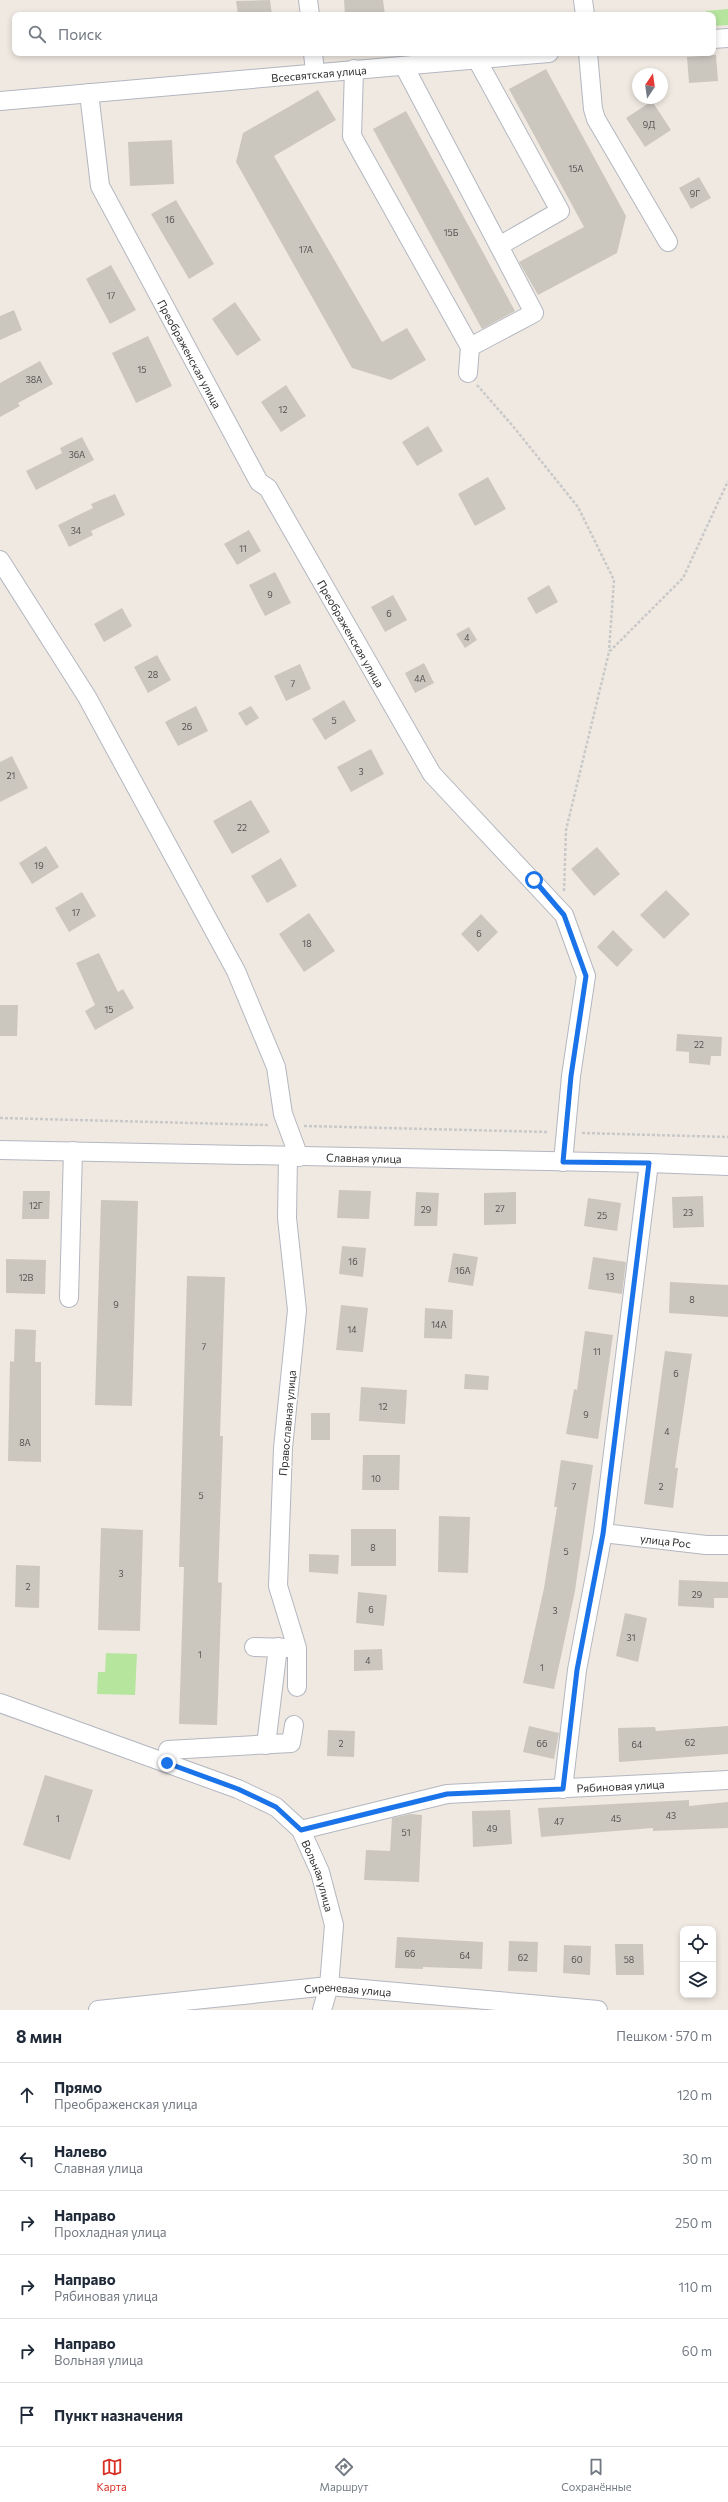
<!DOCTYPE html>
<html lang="ru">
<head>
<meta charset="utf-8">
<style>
	:root { --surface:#fff; --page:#f2f2f3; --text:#1f2937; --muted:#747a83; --line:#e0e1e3; --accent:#d93025 }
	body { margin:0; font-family:Commissioner,sans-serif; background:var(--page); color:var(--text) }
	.controls { position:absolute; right:12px; bottom:12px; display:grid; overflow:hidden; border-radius:8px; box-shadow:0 2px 6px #0003 }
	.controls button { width:36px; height:36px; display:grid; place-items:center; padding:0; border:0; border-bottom:1px solid var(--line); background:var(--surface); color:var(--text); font:20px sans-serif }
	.compass { position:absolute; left:632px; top:68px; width:36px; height:36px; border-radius:50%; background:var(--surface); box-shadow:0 2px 6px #0003; rotate:13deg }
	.stop { position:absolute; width:12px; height:12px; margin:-9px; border:3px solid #1a73e8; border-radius:50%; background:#fff }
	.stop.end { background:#1a73e8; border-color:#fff; box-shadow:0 1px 4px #0008 }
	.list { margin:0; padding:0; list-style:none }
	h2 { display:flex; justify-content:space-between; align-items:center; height:52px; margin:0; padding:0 16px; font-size:17px }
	h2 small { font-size:13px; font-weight:400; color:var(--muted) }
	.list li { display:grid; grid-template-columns:26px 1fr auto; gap:12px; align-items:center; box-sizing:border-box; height:64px; padding:0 16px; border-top:1px solid var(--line) }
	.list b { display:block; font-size:15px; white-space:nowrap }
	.list p { margin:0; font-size:13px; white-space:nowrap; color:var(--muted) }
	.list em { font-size:13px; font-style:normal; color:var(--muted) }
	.icon { flex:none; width:22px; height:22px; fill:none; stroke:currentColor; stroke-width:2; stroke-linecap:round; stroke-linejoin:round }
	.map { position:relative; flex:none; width:728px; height:2010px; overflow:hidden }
	.search { position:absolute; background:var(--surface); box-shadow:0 2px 6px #0003; left:12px; right:12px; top:12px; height:44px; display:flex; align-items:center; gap:10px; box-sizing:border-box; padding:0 14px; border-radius:8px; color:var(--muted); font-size:15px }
	.sheet { height:436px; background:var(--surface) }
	nav { display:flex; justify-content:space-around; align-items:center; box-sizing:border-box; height:56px; border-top:1px solid var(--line); background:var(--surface); font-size:11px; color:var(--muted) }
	nav a { display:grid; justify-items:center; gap:2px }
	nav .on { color:var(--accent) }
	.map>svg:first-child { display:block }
	.green { fill:#b6e59e }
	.building { fill:#cbc7bf }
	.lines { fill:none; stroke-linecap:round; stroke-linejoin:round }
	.minor-casing { stroke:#b4b7c1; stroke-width:20 }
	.path { stroke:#c9c9c9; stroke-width:2.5; stroke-dasharray:3 2; stroke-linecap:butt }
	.minor { stroke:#fff; stroke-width:18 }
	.route { stroke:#1a73e8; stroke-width:5 }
	.labels { text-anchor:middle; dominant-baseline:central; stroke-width:3.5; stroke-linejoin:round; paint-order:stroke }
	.number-label { font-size:9px; fill:#555452 }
	.street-label { font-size:11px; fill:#2e2e2e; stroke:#fff }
</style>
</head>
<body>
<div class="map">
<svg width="728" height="2010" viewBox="0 0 728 2010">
	<rect width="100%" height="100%" fill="#efe9e1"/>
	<!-- green -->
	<path class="green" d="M728,9v16l-15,1v-11h-7v-4z
		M106,1653l31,1 -2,41 -38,-1 1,-22h7z"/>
	<!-- building -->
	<path class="building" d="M270,0l2,15h-34l-2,-14z
		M344,0h39l2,15h-40z
		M716,55l2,26 -29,2 -2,-26z
		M546,69l80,147 -9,37 -79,42 -19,-33 65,-35 -75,-138z
		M318,90l18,30 -62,36 108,186 25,-14 19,32 -35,20 -39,-12 -116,-206 7,-29z
		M652,101l19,29 -26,17 -19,-29z
		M406,111l109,200 -33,18 -109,-200z
		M172,140l2,44 -44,2 -2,-44z
		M699,177l12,21 -20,11 -12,-21z
		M176,200l38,64 -25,15 -38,-65z
		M111,265l25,45 -26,14 -24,-45z
		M235,302l26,38 -24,16 -25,-37z
		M14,310l8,20 -22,10v-24z
		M148,336l24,50 -36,17 -24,-50z
		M40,361l13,23 -35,19 2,3 -20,11v-34z
		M286,385l20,31 -25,16 -20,-30z
		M428,426l15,25 -26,15 -15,-24z
		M82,437l12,23 -58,30 -10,-19 36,-18 -2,-5z
		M488,477l18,32 -31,17 -17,-32z
		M115,494l10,21 -34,16 2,4 -24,12 -11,-22 35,-17 -2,-4z
		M249,530l12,21 -24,14 -13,-21z
		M275,572l16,31 -26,13 -16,-31z
		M549,585l9,17 -22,12 -9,-16z
		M393,595l14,25 -22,12 -14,-25z
		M122,608l10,18 -28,16 -10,-18z
		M469,627l8,13 -12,8 -9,-14z
		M157,655l14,25 -23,13 -14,-26z
		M424,663l10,20 -19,10 -10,-20z
		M300,664l11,25 -25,12 -12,-25z
		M344,700l12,21 -31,19 -13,-21z
		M196,706l12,25 -30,15 -13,-24z
		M251,706l8,12 -13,8 -8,-13z
		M371,749l13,25 -33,18 -14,-25z
		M12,756l16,32 -28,14v-40z
		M251,800l19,32 -38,22 -19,-33z
		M46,846l13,21 -27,17 -13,-21z
		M597,847l23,27 -26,22 -23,-27z
		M281,858l16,28 -30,17 -16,-27z
		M666,890l24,24 -26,25 -24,-24z
		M82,892l14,24 -27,16 -14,-24z
		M309,913l26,38 -31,21 -25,-38z
		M481,914l17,18 -20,20 -17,-18z
		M613,930l20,20 -16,17 -20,-20z
		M99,953l19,39 5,-3 11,19 -39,22 -10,-19 10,-6 -19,-42z
		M0,1005h18l-1,31h-17z
		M677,1034l45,3 -1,19h-10l-1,9 -21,-2v-11l-13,-1z
		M339,1190l32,1 -2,28 -32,-1z
		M23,1191h27l-1,28h-27z
		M416,1192l23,1 -2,33h-23z
		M516,1192v32l-32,1v-32z
		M703,1196l1,31 -31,1 -1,-31z
		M588,1198l33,5 -4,28 -33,-5z
		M101,1200l37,1 -6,205 -37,-1z
		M342,1246l24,2 -3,29 -24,-3z
		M453,1253l25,4 -5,29 -25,-4z
		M593,1257l33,5 -4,32 -34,-5z
		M6,1259l40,1 -1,34 -39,-1z
		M187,1276l38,1 -5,159h3l-5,146 4,1 -5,142 -38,-1 5,-157h-5z
		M670,1282l58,3v32l-59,-4z
		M341,1305l27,3 -5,44 -27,-2z
		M425,1308l28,2 -1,29 -28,-1z
		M15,1329l21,1 -1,32h6v100l-33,-1 2,-100 4,1z
		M585,1331l28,4 -15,104 -32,-5 8,-45 3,1z
		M665,1351l27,3 -17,114h3l-5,40 -29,-4z
		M465,1374l24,2 -1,14 -24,-1z
		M361,1387l46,3 -2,34 -46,-3z
		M311,1413h19v27h-19z
		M363,1455h37l-1,35h-37z
		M561,1460l32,5 -18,126 -21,98 -31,-6 21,-95 13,-81h-3z
		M439,1516l31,1 -2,56 -30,-1z
		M101,1528l42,2 -3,101 -42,-1z
		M351,1529h45v37h-45z
		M309,1554l30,1 -1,19 -29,-2z
		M16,1565l24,1 -1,42 -24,-1z
		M679,1580l49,2v16h-14v10l-36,-2z
		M358,1592l29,3 -3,31 -28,-3z
		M625,1613l22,5 -9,44 -22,-6z
		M382,1649l1,21 -29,1v-21z
		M529,1726l30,7 -5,26 -31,-7z
		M728,1726v28l-109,8 -1,-34 37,-1 1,4z
		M328,1730l27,1 -1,26 -27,-1z
		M45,1775l48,15 -23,70 -47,-15z
		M689,1800v6l39,-4v26l-75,3v-3l-112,9 -3,-29z
		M510,1810l2,34 -39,3 -1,-36z
		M410,1814l12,1 -3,67 -55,-2 2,-30 24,1 2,-33z
		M397,1937l86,5 -1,27 -59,-2v2l-28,-1z
		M509,1941l29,1 -1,30 -29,-1z
		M615,1944h28l1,31h-28z
		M564,1945l27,1 -1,29 -27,-2z"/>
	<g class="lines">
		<!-- minor casing -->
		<g class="minor-casing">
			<g id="minor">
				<path d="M308,0l2,15"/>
				<path d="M583,0l2,15"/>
				<path d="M713,39l15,-1"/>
				<path d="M313,53l2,19"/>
				<path d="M588,53l5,56 3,10 72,123"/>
				<path d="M404,66l95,180 61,-35 -84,-153"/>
				<path d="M354,69l-2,67 118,211 -2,26"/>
				<path id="s1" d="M89,93l11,93 159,296 9,6 164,286 132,141 22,61 -15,100 -8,86"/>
				<path id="s2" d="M0,101l549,-48"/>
				<path d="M470,347l64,-34 -35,-67"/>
				<path d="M0,560l87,137 149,274 40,96 7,47 16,43"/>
				<path id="s3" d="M0,1150l649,13 79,3"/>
				<path d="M288,1156l-1,62 10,92 -14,138 -5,138 19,62v39"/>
				<path d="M69,1298l4,-147"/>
				<path id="s4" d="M603,1533l103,12h22"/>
				<path d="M254,1647l36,1"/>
				<path id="s5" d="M0,1703l238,86 38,18 25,23 19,42 14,53 -5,61 -7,24"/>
				<path d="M266,1745l12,-98"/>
				<path d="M168,1750l123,-7 3,-18"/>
				<path d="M563,1789l14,-119 26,-137 46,-370"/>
				<path id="s6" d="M301,1830l146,-36 281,-14"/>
				<path id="s7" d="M98,2010l231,-24 269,24"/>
			</g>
		</g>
		<!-- path -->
		<path class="path" d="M477,385l35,40 66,82 36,73 -5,71
			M564,891l2,-61 43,-178 74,-74 45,-97
			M0,1118l269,7
			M304,1126l245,6
			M582,1133l146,4"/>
		<!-- minor -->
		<use href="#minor" class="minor"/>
	</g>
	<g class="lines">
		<!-- route -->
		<path class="route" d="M167,1763l71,26 38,18 25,23 146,-36 116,-5 14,-119 26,-136 46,-371 -86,-1 8,-86 15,-100 -22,-61 -30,-35"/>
	</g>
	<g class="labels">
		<!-- number labels -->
		<g class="number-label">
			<text x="649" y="124">9Д</text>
			<text x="576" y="168">15А</text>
			<text x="695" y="193">9Г</text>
			<text x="170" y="219">16</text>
			<text x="451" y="232">15Б</text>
			<text x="306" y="249">17А</text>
			<text x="111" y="295">17</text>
			<text x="142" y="369">15</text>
			<text x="34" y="379">38А</text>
			<text x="283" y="409">12</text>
			<text x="77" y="454">36А</text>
			<text x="76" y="530">34</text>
			<text x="243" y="548">11</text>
			<text x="270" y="594">9</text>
			<text x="389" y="613">6</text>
			<text x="467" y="637">4</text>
			<text x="153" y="674">28</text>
			<text x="420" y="678">4А</text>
			<text x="293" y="683">7</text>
			<text x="334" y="720">5</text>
			<text x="187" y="726">26</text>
			<text x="361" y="771">3</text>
			<text x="11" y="775">21</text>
			<text x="242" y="827">22</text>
			<text x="39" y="865">19</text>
			<text x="76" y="912">17</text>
			<text x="479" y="933">6</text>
			<text x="307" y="943">18</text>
			<text x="109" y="1009">15</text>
			<text x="699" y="1044">22</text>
			<text x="36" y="1205">12Г</text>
			<text x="500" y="1208">27</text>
			<text x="426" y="1209">29</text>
			<text x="688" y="1212">23</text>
			<text x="602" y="1215">25</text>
			<text x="353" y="1261">16</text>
			<text x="463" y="1270">16А</text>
			<text x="610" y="1276">13</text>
			<text x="26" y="1277">12В</text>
			<text x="692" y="1299">8</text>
			<text x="116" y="1304">9</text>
			<text x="439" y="1324">14А</text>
			<text x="352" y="1329">14</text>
			<text x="204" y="1346">7</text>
			<text x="597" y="1351">11</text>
			<text x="676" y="1373">6</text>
			<text x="383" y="1406">12</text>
			<text x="586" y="1414">9</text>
			<text x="667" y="1431">4</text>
			<text x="25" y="1442">8А</text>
			<text x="376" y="1478">10</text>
			<text x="574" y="1486">7</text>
			<text x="661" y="1486">2</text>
			<text x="201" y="1495">5</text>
			<text x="373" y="1547">8</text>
			<text x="566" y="1551">5</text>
			<text x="121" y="1573">3</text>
			<text x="28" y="1586">2</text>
			<text x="697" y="1594">29</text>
			<text x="371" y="1609">6</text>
			<text x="555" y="1610">3</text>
			<text x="631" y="1637">31</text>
			<text x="200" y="1654">1</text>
			<text x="368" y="1660">4</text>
			<text x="542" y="1667">1</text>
			<text x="690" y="1742">62</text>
			<text x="341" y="1743">2</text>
			<text x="542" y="1743">66</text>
			<text x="637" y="1744">64</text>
			<text x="671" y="1815">43</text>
			<text x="58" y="1818">1</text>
			<text x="616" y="1818">45</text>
			<text x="559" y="1821">47</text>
			<text x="492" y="1828">49</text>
			<text x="406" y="1832">51</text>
			<text x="410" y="1953">66</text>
			<text x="465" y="1955">64</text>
			<text x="523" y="1957">62</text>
			<text x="577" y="1959">60</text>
			<text x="629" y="1959">58</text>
		</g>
		<!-- street labels -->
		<g class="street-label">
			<text stroke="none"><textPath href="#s2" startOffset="320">Всесвятская улица</textPath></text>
			<text stroke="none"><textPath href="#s1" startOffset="284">Преображенская улица</textPath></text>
			<text stroke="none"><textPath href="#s1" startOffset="608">Преображенская улица</textPath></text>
			<text stroke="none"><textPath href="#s3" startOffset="364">Славная улица</textPath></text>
			<text transform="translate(287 1423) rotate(-85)">Православная улица</text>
			<text stroke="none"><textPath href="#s4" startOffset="63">улица Рос</textPath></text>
			<text stroke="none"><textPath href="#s6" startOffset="324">Рябиновая улица</textPath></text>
			<text stroke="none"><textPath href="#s5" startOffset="378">Вольная улица</textPath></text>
			<text stroke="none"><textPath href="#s7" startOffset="251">Сиреневая улица</textPath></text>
		</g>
	</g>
</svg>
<div class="controls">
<button><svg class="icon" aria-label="locate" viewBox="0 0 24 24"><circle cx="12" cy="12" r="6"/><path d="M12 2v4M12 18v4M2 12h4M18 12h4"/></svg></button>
<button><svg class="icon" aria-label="layers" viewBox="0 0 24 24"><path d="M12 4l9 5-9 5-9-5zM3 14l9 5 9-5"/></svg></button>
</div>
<svg class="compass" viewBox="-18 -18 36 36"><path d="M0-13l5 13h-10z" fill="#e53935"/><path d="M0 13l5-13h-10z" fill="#747a83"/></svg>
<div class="stop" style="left:534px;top:880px"></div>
<div class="stop end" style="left:167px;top:1763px"></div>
<div class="search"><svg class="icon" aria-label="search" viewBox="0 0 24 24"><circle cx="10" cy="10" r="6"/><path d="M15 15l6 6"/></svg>Поиск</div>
</div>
<section class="sheet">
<h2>8 мин<small>Пешком · 570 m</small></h2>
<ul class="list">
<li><svg class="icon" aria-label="ahead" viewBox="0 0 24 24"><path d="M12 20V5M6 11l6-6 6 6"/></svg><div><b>Прямо</b><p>Преображенская улица</p></div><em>120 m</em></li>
<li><svg class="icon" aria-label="left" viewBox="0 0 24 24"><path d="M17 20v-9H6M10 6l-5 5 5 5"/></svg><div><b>Налево</b><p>Славная улица</p></div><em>30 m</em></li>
<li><svg class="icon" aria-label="right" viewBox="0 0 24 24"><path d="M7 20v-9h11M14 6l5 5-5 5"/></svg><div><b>Направо</b><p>Прохладная улица</p></div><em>250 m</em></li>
<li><svg class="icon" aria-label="right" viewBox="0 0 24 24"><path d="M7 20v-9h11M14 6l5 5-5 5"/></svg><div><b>Направо</b><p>Рябиновая улица</p></div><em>110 m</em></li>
<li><svg class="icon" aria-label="right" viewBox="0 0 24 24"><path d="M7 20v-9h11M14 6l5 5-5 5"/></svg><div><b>Направо</b><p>Вольная улица</p></div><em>60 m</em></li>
<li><svg class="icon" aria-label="arrive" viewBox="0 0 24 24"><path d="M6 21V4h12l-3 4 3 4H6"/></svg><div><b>Пункт назначения</b></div></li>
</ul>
</section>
<nav>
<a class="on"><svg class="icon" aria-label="map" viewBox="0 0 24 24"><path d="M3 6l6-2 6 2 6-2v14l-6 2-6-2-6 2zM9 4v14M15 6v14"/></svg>Карта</a>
<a><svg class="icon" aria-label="directions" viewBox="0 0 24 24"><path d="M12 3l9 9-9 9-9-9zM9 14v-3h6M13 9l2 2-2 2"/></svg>Маршрут</a>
<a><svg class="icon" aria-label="saved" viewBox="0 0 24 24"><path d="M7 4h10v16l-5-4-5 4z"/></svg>Сохранённые</a>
</nav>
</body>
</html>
